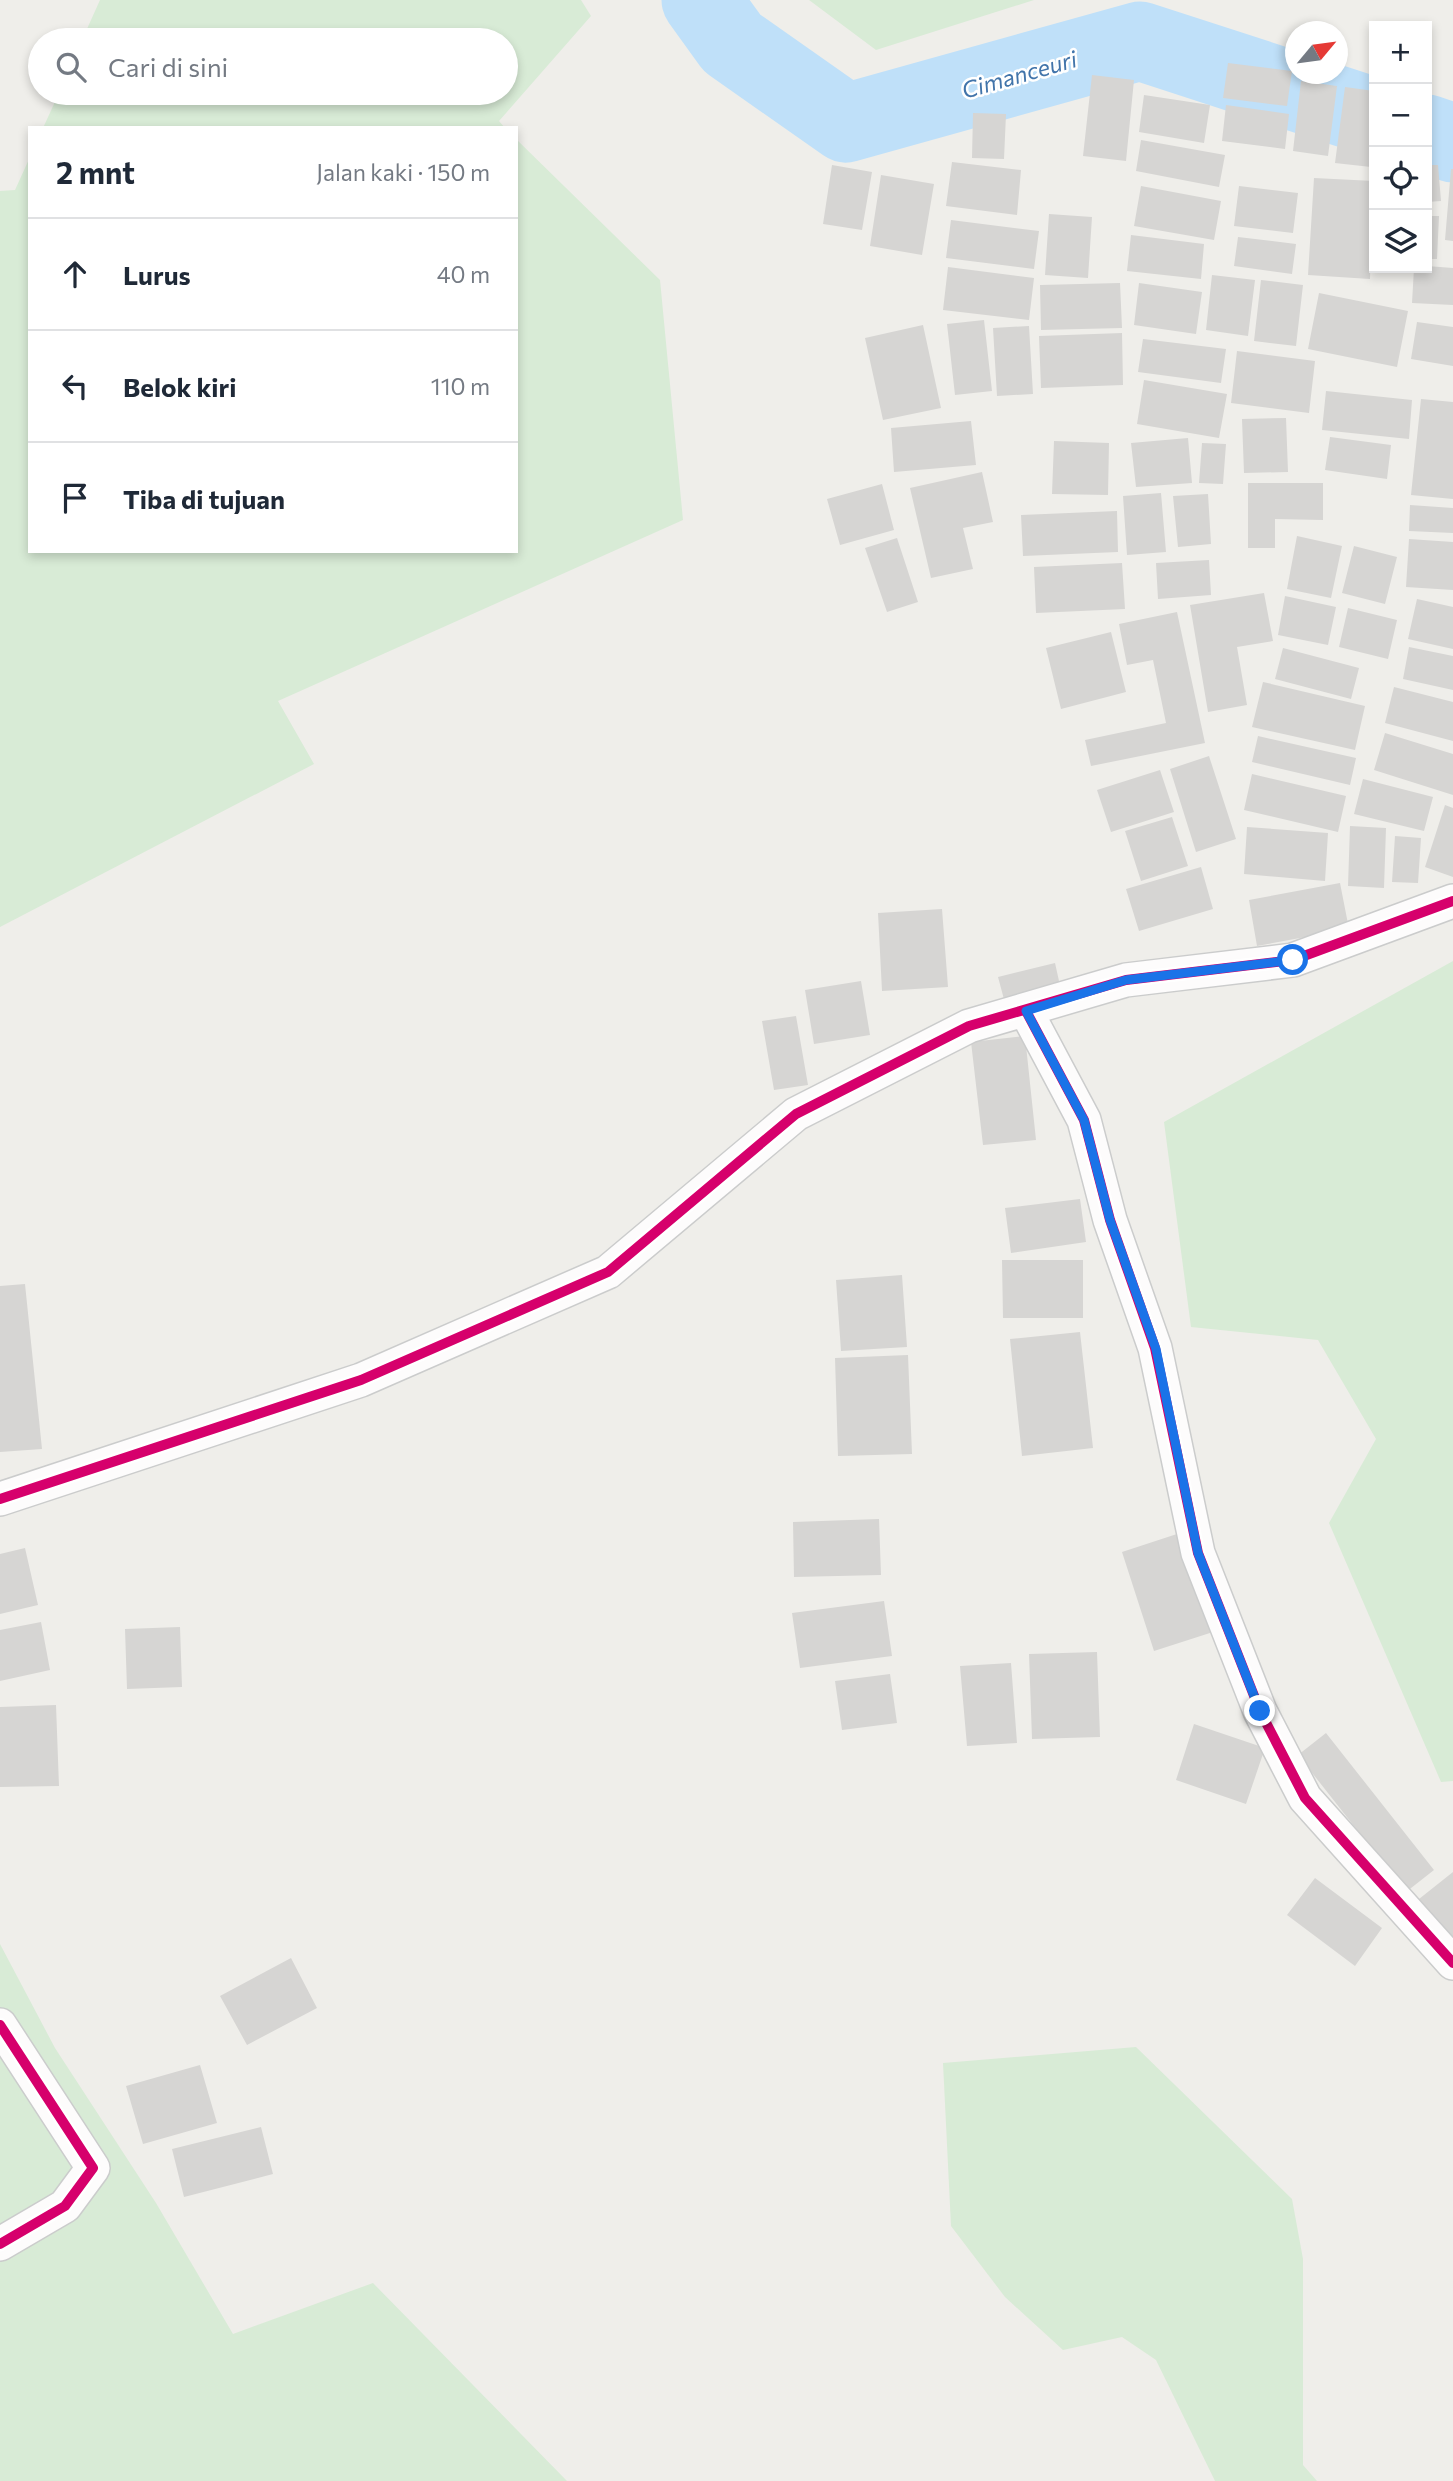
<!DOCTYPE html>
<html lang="id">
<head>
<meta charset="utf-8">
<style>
	:root { --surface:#fff; --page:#f6f6f7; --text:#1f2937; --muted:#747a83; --line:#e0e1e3 }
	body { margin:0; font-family:Commissioner,sans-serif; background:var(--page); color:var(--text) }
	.controls { position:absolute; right:21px; top:21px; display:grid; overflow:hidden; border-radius:0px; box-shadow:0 4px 10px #0003 }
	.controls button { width:63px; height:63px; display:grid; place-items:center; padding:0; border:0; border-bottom:2px solid var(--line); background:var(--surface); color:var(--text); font:35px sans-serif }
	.compass { position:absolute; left:1285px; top:21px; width:63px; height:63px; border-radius:50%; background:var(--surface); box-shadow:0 4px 10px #0003; rotate:61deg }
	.stop { position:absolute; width:21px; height:21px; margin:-16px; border:5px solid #1a73e8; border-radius:50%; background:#fff }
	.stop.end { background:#1a73e8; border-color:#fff; box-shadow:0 2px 7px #0008 }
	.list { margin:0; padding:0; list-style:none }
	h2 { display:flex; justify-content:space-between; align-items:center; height:91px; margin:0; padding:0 28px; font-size:30px }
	h2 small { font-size:23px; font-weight:400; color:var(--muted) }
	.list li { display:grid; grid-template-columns:46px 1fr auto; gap:21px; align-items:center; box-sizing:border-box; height:112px; padding:0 28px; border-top:2px solid var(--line) }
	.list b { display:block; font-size:26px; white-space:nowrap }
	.list em { font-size:23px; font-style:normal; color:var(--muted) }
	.icon { flex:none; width:38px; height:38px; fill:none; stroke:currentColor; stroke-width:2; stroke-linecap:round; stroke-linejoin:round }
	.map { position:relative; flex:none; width:1453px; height:2481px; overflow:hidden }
	.search { position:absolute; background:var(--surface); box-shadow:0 4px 10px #0003; left:28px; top:28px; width:490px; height:77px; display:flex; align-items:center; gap:18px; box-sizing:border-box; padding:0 24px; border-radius:38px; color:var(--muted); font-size:26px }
	.panel { position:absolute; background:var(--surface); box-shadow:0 4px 10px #0003; left:28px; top:126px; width:490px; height:427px; border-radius:0px }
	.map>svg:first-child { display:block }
	.green { fill:#d8ebd6 }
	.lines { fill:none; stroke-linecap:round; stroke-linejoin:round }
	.river { stroke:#bfe0f9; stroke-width:79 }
	.building { fill:#d6d5d3 }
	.street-casing { stroke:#cbcccc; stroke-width:36 }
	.street { stroke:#fdfcfc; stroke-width:33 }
	.cycleway-casing { stroke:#fff; stroke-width:15 }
	.cycleway { stroke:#d6006c; stroke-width:10 }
	.route { stroke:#1a73e8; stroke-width:9 }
	.labels { text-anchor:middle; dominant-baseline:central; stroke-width:5; stroke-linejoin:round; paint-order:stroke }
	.water-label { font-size:23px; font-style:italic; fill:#4174aa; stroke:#fff }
</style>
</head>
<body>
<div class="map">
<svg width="1453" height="2481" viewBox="0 0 1453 2481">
	<rect width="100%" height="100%" fill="#efeeea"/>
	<!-- green -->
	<path class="green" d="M100,0h481l10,16 -92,105 6,7h-462l16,-35h447v-53h-424z
		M809,0h225l-158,50z
		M516,139l144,141 23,240 -405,181 36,63 -314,163v-736l15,-1 15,-33v394h486z
		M1453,961v820l-12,1 -112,-259 47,-84 -58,-99 -127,-13 -27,-205z
		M0,1944l55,104 101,155 77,131 140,-51 194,198h-567z
		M1136,2047l156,152 11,60v206l14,16h-102l-59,-121 -34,-23 -59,13 -58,-53 -54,-71 -8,-163z"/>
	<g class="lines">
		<!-- river -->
		<path class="river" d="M701,0l31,43 114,80 294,-82 234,76
			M1427,134l26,9"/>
	</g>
	<!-- building -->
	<path class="building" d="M1228,63l64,8 -5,35 -64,-8z
		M1092,75l42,5 -8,81 -43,-5z
		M1301,81l36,5 -9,70 -35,-5z
		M1345,87l29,4 -3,76 -36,-4z
		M1144,95l66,10 -6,38 -65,-11z
		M1226,105l63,9 -4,35 -63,-8z
		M973,113l33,1 -2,45 -32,-1z
		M1141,140l84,15 -6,32 -83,-16z
		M952,162l69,8 -4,45 -71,-9z
		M832,165l40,7 -10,58 -39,-6z
		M1427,165h11l3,36 -14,1z
		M1451,169h2v72l-8,-1z
		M881,175l53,9 -12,71 -52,-9z
		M1314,178l60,3 -4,98 -62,-4z
		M1141,186l80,15 -7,39 -80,-14z
		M1239,186l59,7 -5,40 -59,-7z
		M1049,214l43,3 -4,61 -43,-3z
		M1427,216h12l-2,43h-10z
		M951,220l88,11 -5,38 -88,-11z
		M1131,235l73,9 -3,35 -74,-8z
		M1238,237l58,7 -4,30 -58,-8z
		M1427,266l26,2v37l-41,-2 2,-35z
		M948,267l86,11 -5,42 -86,-10z
		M1212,275l43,5 -7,56 -42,-6z
		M1261,280l42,5 -7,61 -42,-5z
		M1120,283l2,45 -81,2 -1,-45z
		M1139,283l63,9 -6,42 -62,-9z
		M1319,293l89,18 -11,56 -89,-18z
		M984,320l8,71 -37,4 -8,-71z
		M1417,322l36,5v39l-42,-7z
		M923,325l18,83 -58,12 -18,-82z
		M1029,326l4,68 -36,2 -4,-68z
		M1122,333l1,52 -82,3 -2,-52z
		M1143,339l83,10 -5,34 -83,-11z
		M1237,351l78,10 -6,52 -78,-10z
		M1144,380l83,14 -8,44 -82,-14z
		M1326,391l86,9 -3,39 -87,-9z
		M1421,399l32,3v97l-42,-4z
		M1286,418l2,54 -44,1 -2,-54z
		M971,421l5,44 -82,7 -3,-44z
		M1330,437l61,8 -4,34 -62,-9z
		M1188,438l4,45 -56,4 -5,-44z
		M1054,441l55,2 -1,52 -56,-1z
		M1202,443l24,1 -3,40 -24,-1z
		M982,472l11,50 -30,6 10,41 -42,9 -21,-90z
		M1248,483h75v37l-48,-1v29h-27z
		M882,484l12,46 -54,15 -13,-46z
		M1161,493l5,59 -39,3 -4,-59z
		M1208,494l3,50 -33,3 -5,-51z
		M1410,505l43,3v25l-44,-2z
		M1117,511l1,41 -95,4 -2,-41z
		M1297,536l45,10 -11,52 -44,-9z
		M897,538l21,64 -31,10 -22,-64z
		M1409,539l44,3v48l-47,-3z
		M1354,546l43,11 -12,47 -43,-11z
		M1209,560l2,35 -53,4 -2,-36z
		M1122,563l3,46 -89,4 -2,-46z
		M1264,593l9,48 -36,6 10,58 -39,7 -18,-107z
		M1285,596l51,11 -8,38 -50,-10z
		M1417,599l36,8v42l-45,-10z
		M1348,608l49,12 -9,39 -49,-12z
		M1177,612l28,131 -114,23 -6,-26 81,-17 -13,-63 -26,5 -8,-41z
		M1111,632l15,60 -65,17 -15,-61z
		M1409,647l44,9v34l-50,-11z
		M1283,648l76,20 -8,31 -76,-20z
		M1263,682l102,24 -10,44 -103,-23z
		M1394,687l59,15v39l-68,-18z
		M1385,733l68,21v41l-79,-25z
		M1258,736l98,22 -6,27 -98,-23z
		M1209,756l27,83 -40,13 -26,-83z
		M1160,770l14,42 -63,20 -14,-42z
		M1252,774l94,22 -8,36 -94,-22z
		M1363,779l70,18 -9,34 -70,-17z
		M1445,805l8,3v69l-28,-10z
		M1172,817l16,49 -47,15 -16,-50z
		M1350,826l36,2 -2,60 -36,-2z
		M1247,827l81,6 -3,48 -81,-7z
		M1395,836l26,2 -3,45 -26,-1z
		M1201,867l12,42 -74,22 -13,-42z
		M1340,883l9,46 -92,17 -8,-46z
		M942,909l6,78 -66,4 -4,-78z
		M1055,963l6,27 -56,13 -7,-26z
		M861,981l9,54 -56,9 -9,-54z
		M796,1016l12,69 -34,5 -12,-69z
		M1025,1036l11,104 -53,5 -12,-103z
		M1080,1199l6,43 -75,11 -6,-45z
		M1002,1260h81v58h-80z
		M902,1275l5,72 -66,4 -5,-71z
		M25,1284l17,165 -42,3v-166z
		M1080,1332l13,116 -71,8 -12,-117z
		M908,1355l4,99 -74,2 -3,-98z
		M879,1519l2,56 -87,2 -1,-55z
		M1180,1533l33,99 -59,19 -32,-99z
		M25,1548l13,57 -38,9v-60z
		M884,1601l8,55 -92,12 -8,-55z
		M41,1622l9,48 -50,11v-51z
		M180,1627l2,60 -55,2 -2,-60z
		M1097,1652l3,85 -68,2 -3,-85z
		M1011,1663l6,80 -50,3 -7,-80z
		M890,1674l7,49 -55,7 -7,-49z
		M56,1705l3,81 -59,1v-80z
		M1194,1724l71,24 -19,56 -70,-24z
		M1326,1733l108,137 -28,22 -108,-137z
		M1453,1872v66l-2,2 -32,-41z
		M1315,1878l67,50 -27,38 -68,-51z
		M291,1958l26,50 -70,37 -27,-49z
		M200,2065l17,58 -74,21 -17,-58z
		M261,2127l12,47 -89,23 -12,-48z"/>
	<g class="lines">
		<!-- street casing -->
		<g class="street-casing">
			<path id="street" d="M1026,1011l58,109 26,100 45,128 43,205 62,158 45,87 148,165
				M0,1499l361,-119 247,-108 188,-158 173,-88 157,-46 167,-20 160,-59
				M0,2025l93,143 -28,38 -65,38"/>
		</g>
		<!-- street -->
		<use href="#street" class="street"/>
		<!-- cycleway casing -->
		<g class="cycleway-casing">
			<path id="cycleway" d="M1026,1011l58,109 26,100 45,128 43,205 62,158 45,87 148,165
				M0,1499l361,-119 247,-108 188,-158 173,-88 157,-46 167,-20 160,-59
				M0,2025l93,143 -28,38 -65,38"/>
		</g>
		<!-- cycleway -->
		<use href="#cycleway" class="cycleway"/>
	</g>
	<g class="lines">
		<!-- route -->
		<path class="route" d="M1260,1711l-62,-158 -42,-204 -46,-129 -26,-100 -58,-109 100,-31 167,-20"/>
	</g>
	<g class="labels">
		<!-- water labels -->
		<g class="water-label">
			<text transform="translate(1019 74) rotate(-16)">Cimanceuri</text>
		</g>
	</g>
</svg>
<div class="controls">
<button>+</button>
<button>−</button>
<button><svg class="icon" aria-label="locate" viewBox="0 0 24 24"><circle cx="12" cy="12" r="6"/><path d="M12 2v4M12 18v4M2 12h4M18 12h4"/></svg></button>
<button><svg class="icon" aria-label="layers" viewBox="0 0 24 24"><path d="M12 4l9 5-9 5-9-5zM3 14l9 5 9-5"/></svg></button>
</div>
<svg class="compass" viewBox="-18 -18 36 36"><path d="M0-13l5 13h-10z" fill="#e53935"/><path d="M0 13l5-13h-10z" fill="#747a83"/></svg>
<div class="stop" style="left:1293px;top:960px"></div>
<div class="stop end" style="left:1260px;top:1711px"></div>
<div class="search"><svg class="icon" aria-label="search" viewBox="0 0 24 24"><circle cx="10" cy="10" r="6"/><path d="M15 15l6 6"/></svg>Cari di sini</div>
<section class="panel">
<h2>2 mnt<small>Jalan kaki · 150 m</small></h2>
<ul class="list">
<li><svg class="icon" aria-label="ahead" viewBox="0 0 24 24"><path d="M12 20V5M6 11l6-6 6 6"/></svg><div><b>Lurus</b></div><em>40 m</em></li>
<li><svg class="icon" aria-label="left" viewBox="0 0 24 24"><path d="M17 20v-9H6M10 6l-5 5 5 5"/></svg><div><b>Belok kiri</b></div><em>110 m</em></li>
<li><svg class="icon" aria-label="arrive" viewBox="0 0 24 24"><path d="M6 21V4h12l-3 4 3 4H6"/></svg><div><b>Tiba di tujuan</b></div></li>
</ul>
</section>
</div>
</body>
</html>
